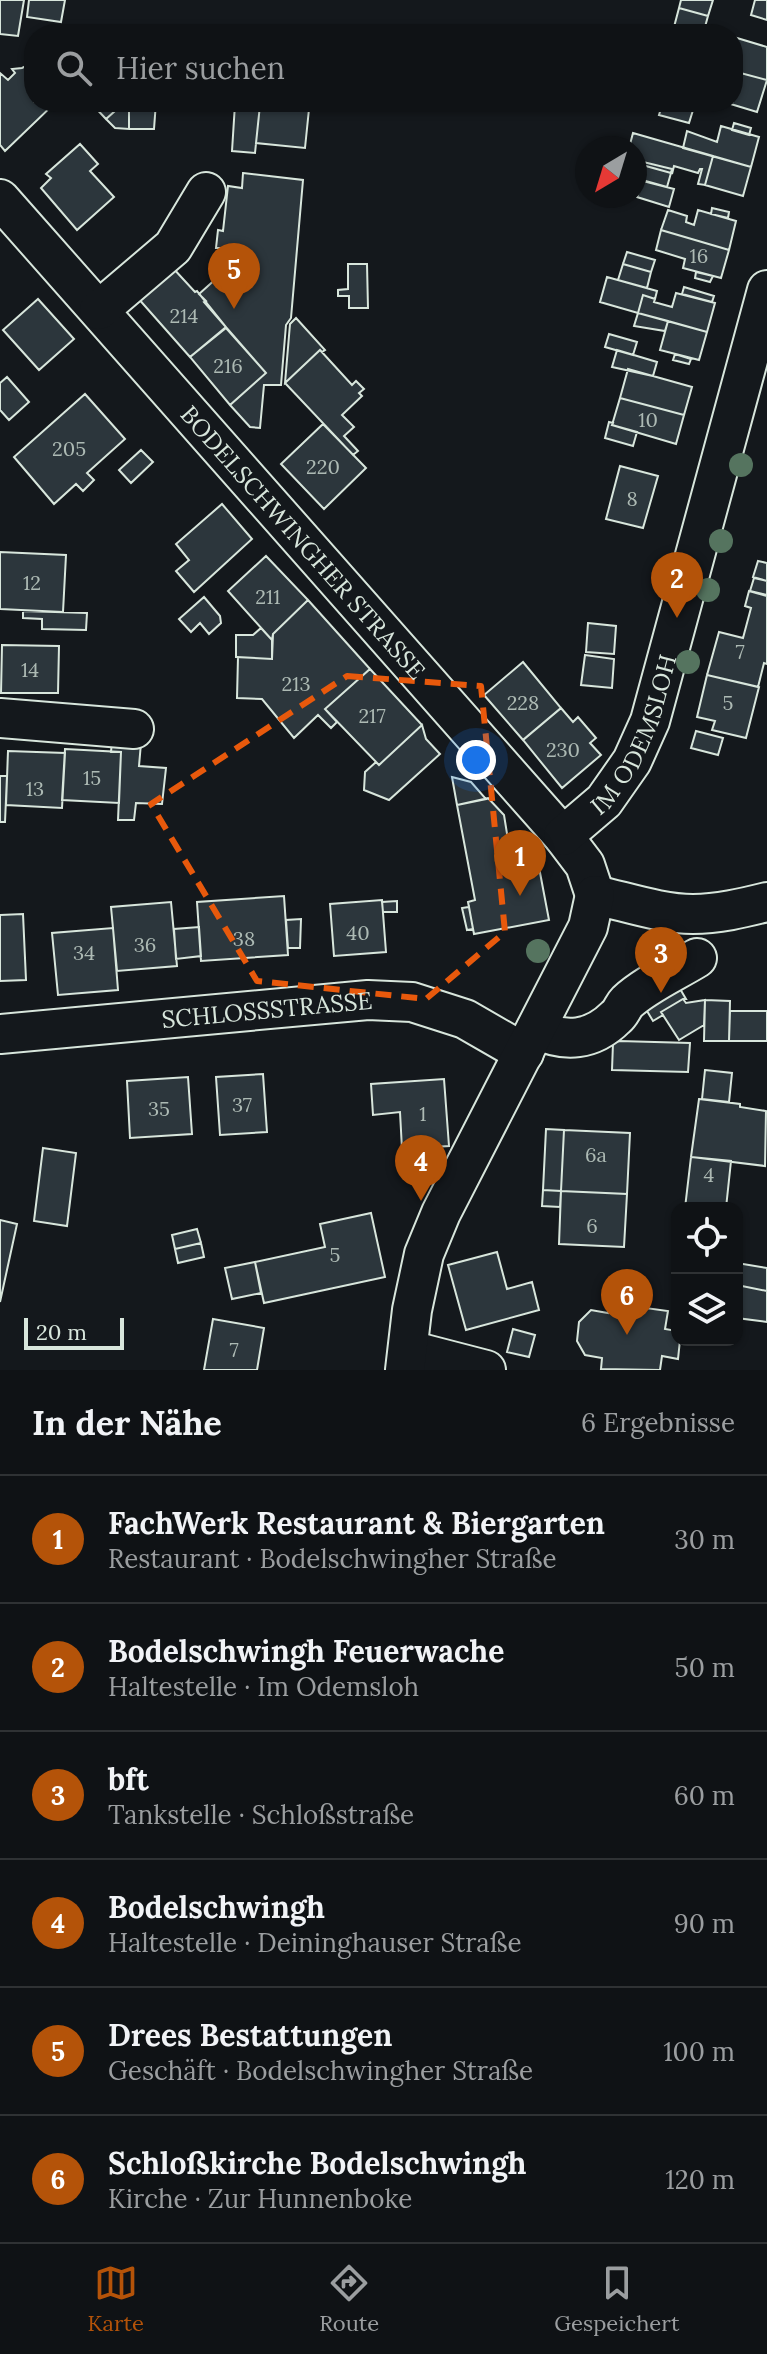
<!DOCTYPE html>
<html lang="de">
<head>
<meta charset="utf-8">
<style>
	:root { --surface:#0f1215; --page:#181b1e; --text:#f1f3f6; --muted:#9b9ea0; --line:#2f3234; --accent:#b45309 }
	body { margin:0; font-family:Lora,serif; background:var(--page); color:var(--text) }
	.controls { position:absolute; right:24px; bottom:24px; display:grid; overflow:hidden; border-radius:16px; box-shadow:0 2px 6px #0004 }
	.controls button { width:72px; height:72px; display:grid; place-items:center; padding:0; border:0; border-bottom:2px solid var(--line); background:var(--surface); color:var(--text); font:40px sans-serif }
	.compass { position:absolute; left:575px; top:136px; width:72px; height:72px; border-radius:50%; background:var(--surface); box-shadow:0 2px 6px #0004; rotate:218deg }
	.scale { position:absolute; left:24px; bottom:20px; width:100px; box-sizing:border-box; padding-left:8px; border:4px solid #d8e6dc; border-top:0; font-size:22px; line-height:28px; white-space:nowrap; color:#d8e6dc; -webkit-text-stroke:6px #14181c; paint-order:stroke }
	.you { position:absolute; left:476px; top:760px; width:28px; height:28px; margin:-20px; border:6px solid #fff; border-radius:50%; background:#1a73e8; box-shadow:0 0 0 12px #1a73e833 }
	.badge { display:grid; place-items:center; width:52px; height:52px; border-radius:50%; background:var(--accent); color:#fff; font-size:26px; font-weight:700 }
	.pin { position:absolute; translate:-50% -66px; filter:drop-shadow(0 2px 4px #0008) }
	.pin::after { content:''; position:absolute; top:42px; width:28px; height:24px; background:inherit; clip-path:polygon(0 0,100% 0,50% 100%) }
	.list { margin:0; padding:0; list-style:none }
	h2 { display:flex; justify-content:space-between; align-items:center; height:104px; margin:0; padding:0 32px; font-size:34px }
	h2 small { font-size:26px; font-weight:400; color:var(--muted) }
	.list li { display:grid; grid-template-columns:52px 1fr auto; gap:24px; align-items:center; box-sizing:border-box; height:128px; padding:0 32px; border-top:2px solid var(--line) }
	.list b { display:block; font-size:30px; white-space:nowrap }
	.list p { margin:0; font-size:26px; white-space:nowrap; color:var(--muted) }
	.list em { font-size:26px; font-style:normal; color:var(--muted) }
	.icon { flex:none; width:44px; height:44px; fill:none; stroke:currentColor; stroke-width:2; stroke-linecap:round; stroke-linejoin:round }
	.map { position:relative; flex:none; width:767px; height:1370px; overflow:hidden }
	.search { position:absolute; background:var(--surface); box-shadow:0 2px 6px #0004; left:24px; right:24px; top:24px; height:88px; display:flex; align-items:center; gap:20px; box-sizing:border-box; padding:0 28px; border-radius:32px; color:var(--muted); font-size:30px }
	.sheet { height:872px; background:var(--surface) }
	nav { display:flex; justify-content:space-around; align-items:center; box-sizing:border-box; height:112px; border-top:2px solid var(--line); background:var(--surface); font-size:22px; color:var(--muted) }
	nav a { display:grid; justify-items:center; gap:4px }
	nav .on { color:var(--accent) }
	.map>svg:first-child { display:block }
	.building { fill:#2c363c; stroke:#d8e6dc; stroke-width:2 }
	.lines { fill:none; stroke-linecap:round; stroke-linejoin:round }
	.minor-casing { stroke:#d8e6dc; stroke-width:42 }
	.minor { stroke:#14181c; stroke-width:38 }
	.tree { fill:#55745f }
	.marked { fill:none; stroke:#e8590c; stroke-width:6; stroke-dasharray:16 10; stroke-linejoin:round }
	.labels { text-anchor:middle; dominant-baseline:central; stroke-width:6; stroke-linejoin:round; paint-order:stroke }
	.number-label { font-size:20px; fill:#adbab4 }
	.street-label { font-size:24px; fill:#d8e6dc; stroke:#14181c }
</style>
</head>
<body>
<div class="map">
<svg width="767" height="1370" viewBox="0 0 767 1370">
	<rect width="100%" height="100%" fill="#14181c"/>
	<!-- building -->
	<path class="building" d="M0,0h24l-6,36 -18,-2z
		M29,0h36l-4,22 -34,-5z
		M681,0h32l-5,16 -29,-8z
		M755,0h12v20l-16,-5z
		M679,8l29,8 -5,18 -29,-7z
		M737,38l30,9v33l-34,-9v-19z
		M34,62v40l21,1 -50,48 -5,-6v-72l8,7 7,-7 -3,-4 10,-1z
		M733,71l34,9 -10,32 -33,-10h9z
		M90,102h35l-19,17z
		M125,102h4v27l-14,-1 -9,-9z
		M129,102h27l-2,27h-25z
		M663,102h14l17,5 -5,16 -30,-8z
		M235,104l25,1 -5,48 -23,-2z
		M260,105l49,4 -4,39 -49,-5z
		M734,123l17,5 -2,7 -17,-5z
		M721,126l38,11 -8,30 -68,-19 4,-17 30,11z
		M633,133l80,23 -8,29 -7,-1 4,-15h-2l-2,4 -24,-7 -2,8v-5l-37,-9v-12h-6z
		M80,144l18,20 -8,7 24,26 -37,33 -36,-42 10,-10 -5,-4z
		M713,156l38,11 -8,29 -38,-11z
		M635,160l37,9 -1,4 -36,-10z
		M635,163l36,10 -4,14 -32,-9z
		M243,173l60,7 -12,138 -5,7 -5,60h-17l-4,43 -10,-1 -20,-22 36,-32 -62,-71 2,-1 -7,-7 29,-26 -6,-8v-12h-6l2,-18 5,1 5,-45 14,2z
		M643,181l31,8 -5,18 -32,-10z
		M712,208l17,4 -1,6 -17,-4z
		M668,210l19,6 -1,6 8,3 4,-15 38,11 -7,29 -68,-20z
		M661,230l68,20 -8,28 -38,-10 2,-9 -29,-9z
		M627,252l28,8 -4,12 -28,-8z
		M348,264h19l1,44h-19v-12h-11v-6l10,-1z
		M623,264l28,8 -4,16 -29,-8z
		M172,267l23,25 2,-1 29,36 -36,30 -53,-60z
		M696,272l17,4 -3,6 -15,-4z
		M607,277l50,14 -2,8 -12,-4 -5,18 -38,-11z
		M684,287l30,9 -2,6 -30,-8z
		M676,293l39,10 -8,29 -69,-19 5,-18 12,4 -1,3 18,5z
		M38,299l36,40 -35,31 -36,-40z
		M638,313l30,8 -3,10 -31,-5z
		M296,318l29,32 -3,2 -2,-2 -35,33 5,-59z
		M668,321l39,11 -8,28 -39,-10z
		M226,328l40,45 -36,32 -40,-48z
		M609,334l28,8 -4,13 -28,-8z
		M320,350l32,35 4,-4 8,8 -5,4 3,3 -20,19 12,12 -10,9 14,15 -5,4 -68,-72z
		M617,350l40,12 -4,14 -41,-9z
		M675,354l16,5 -2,5 -16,-4z
		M628,369l64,18 -8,28 -64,-17z
		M7,377l22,25 -20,18 -9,-10v-27z
		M85,394l40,45 -38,34 7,7 -11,11 -7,-7 -22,20 -40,-47z
		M620,398l64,17 -8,29 -64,-19z
		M609,422l4,1 -1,2 25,7 -4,14 -28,-8z
		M323,424l43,44 -42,41 -43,-45z
		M141,450l12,12 -22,21 -12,-13z
		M620,466l38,10 -15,52 -37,-9z
		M222,504l30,35 -58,53 -18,-21 13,-11 -13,-16z
		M0,552l66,3 -3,57 -63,-3z
		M266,556l42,44 -35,34 -1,6 -44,-49z
		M758,561l9,2v18l-14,-4z
		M754,578l13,3v14l-17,-4z
		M749,591l18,5v68l-3,-1 -6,24 -51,-12 12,-43 24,6 8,-30 -6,-2z
		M204,597l16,19 1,7 -12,11 -9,-11 -9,9 -12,-13z
		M308,600l62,69 -45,40 12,13 -6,6 -13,-13 -24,23 -32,-39 -25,-1 1,-41 34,2 1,-25z
		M23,611l64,2 -1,17 -44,-1v-10l-19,-1z
		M588,623l28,3 -2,28 -28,-2z
		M261,628l11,12v19l-36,-2v-22h17z
		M2,645l57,1 -1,47h-57z
		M585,655l29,4 -2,29 -31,-3z
		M523,662l38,46 -38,32 -39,-45z
		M370,669l52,56 -43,40 -54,-56z
		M707,675l52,12 -13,51 -34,-8 3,-9 -18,-4z
		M561,708l12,14 5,-5 18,21 -6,5 11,12 -39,33 -39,-48z
		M422,725l4,14 14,15 -51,46 -25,-10 1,-18 11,-10 3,3z
		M696,731l27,7 -5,17 -27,-7z
		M112,741l29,2 -2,23 27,2 -4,36 -26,-1 -2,17h-16l3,-68h-10z
		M65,749l56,3 -2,51 -57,-3z
		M8,751l57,2 -3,55 -56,-3z
		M0,776h7l-2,46h-5z
		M452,777l19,5 15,17 -29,6z
		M488,798l16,17 5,31 25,-5 15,79 -75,14 -6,-32 7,-2 -18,-95z
		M284,896l4,59 -87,6 -4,-59z
		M382,900l4,52 -52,4 -4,-52z
		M397,901v11h-14l-1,-10z
		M171,902l6,64 -60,5 -6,-64z
		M469,907l4,22 -6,1 -5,-22z
		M23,914l3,66 -26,1v-66z
		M301,919l-1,29h-12l-2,-28z
		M199,927l2,29 -25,3 -2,-30z
		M113,928l5,62 -60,5 -6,-62z
		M666,965l20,34h-3l-22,13 2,3 -10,6 -21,-35z
		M683,999l3,4 19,-3 -1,25 -25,15 -18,-28z
		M705,1000l25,1 -1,40h-25z
		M730,1011h37v30h-38z
		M619,1041l71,2 -2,29 -76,-2 1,-27z
		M705,1070l27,3 -3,29 -27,-3z
		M263,1074l4,58 -47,3 -4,-58z
		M188,1077l4,57 -62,4 -3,-57z
		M444,1079l5,67 -47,3 -2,-37 -27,3 -2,-31z
		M699,1099l41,5v3l26,4 -1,55 -74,-9z
		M546,1129l18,1 -3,61 -18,-1z
		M564,1130l66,3 -3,61 -66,-3z
		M43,1148l33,5 -9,73 -33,-5z
		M691,1157l40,4 -5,47h-41z
		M543,1190l18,1 -1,16 -18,-1z
		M561,1191l66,3 -3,53 -65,-3z
		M371,1213l14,64 -121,26 -9,-41 70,-15 -5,-23z
		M0,1220l17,4 -17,78z
		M197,1229l4,14 -26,6 -3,-14z
		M201,1243l3,14 -26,6 -3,-14z
		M497,1252l10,37 25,-7 7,28 -73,20 -18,-65z
		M255,1262l6,31 -29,6 -7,-31z
		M737,1263l30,5v23l-30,-6z
		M737,1285l30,6v31l-30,-4z
		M609,1303l59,8 -3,18 12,2v9h3l-2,19 -16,-3 -2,14 -59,-1 1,-11 -17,-3 -8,-14 2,-19 12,-12 17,3z
		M213,1319l51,9 -7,42h-53z
		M513,1329l22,6 -6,22 -22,-5z"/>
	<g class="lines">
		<!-- minor casing -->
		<g class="minor-casing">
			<g id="minor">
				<path id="s1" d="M0,199l563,637 22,29 10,30"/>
				<path d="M99,310l74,-63 33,-55"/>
				<path d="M0,718l134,11"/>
				<path id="s2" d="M563,836l41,-35 28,-40 18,-40 117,-431"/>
				<path d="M595,895c32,7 66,19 98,19 25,0 50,-6 74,-12"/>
				<path d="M536,1029c29,14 56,12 80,-12 5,-4 7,-11 11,-15 18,-17 49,-31 70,-44"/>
				<path id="s3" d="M0,1034l368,-34 44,2 53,17 59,34"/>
				<path d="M409,1350l77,20"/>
				<path d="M405,1370l7,-60 12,-56 17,-41 147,-286 7,-32"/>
			</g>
		</g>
		<!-- minor -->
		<use href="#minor" class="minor"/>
	</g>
	<!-- trees -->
	<g class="tree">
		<circle cx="741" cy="465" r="12"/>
		<circle cx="721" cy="541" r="12"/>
		<circle cx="708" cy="590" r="12"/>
		<circle cx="688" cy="662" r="12"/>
		<circle cx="538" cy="951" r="12"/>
	</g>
	<!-- marked area -->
	<path class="marked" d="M347,676l134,10 24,246 -79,67 -169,-18 -106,-177z"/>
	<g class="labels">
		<!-- number labels -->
		<g class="number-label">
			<text x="699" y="255">16</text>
			<text x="184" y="315">214</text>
			<text x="228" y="365">216</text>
			<text x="648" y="419">10</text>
			<text x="69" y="448">205</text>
			<text x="323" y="466">220</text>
			<text x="632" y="498">8</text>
			<text x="32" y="582">12</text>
			<text x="268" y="596">211</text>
			<text x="740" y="651">7</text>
			<text x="30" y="669">14</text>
			<text x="296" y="683">213</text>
			<text x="523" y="702">228</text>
			<text x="728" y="702">5</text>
			<text x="372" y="715">217</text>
			<text x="563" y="749">230</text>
			<text x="92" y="777">15</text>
			<text x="35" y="788">13</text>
			<text x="358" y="932">40</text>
			<text x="244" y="938">38</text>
			<text x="145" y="944">36</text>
			<text x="84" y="952">34</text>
			<text x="242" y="1104">37</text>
			<text x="159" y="1108">35</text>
			<text x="423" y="1113">1</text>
			<text x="596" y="1154">6a</text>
			<text x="709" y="1174">4</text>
			<text x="592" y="1225">6</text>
			<text x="335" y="1254">5</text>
			<text x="234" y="1349">7</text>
		</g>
		<!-- street labels -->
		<g class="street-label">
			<text stroke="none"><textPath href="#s1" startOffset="458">BODELSCHWINGHER STRASSE</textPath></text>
			<text stroke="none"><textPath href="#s2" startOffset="128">IM ODEMSLOH</textPath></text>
			<text stroke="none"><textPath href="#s3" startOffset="268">SCHLOSSSTRASSE</textPath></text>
		</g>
	</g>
</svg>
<div class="controls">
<button><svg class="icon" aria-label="locate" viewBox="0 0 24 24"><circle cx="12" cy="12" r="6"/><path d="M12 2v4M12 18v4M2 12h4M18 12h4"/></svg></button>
<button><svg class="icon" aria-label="layers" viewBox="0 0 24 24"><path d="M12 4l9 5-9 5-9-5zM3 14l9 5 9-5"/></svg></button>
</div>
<svg class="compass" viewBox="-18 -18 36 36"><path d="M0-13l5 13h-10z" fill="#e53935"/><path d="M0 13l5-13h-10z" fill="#9b9ea0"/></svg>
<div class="scale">20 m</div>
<div class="you"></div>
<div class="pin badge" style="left:520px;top:896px">1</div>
<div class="pin badge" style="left:677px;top:618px">2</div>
<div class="pin badge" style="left:661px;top:993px">3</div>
<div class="pin badge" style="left:421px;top:1201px">4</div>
<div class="pin badge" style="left:234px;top:309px">5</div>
<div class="pin badge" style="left:627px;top:1335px">6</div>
<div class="search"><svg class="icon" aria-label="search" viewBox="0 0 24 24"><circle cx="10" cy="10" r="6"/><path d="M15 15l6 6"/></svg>Hier suchen</div>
</div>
<section class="sheet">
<h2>In der Nähe<small>6 Ergebnisse</small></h2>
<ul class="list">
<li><span class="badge">1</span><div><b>FachWerk Restaurant &amp; Biergarten</b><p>Restaurant · Bodelschwingher Straße</p></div><em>30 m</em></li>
<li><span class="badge">2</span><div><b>Bodelschwingh Feuerwache</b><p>Haltestelle · Im Odemsloh</p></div><em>50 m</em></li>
<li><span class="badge">3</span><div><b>bft</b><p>Tankstelle · Schloßstraße</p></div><em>60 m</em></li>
<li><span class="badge">4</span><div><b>Bodelschwingh</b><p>Haltestelle · Deininghauser Straße</p></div><em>90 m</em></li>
<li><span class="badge">5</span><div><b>Drees Bestattungen</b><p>Geschäft · Bodelschwingher Straße</p></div><em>100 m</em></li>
<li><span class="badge">6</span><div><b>Schloßkirche Bodelschwingh</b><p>Kirche · Zur Hunnenboke</p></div><em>120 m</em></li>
</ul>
</section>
<nav>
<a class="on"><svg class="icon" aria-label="map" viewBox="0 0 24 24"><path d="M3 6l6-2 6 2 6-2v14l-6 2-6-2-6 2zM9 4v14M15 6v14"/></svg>Karte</a>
<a><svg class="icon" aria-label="directions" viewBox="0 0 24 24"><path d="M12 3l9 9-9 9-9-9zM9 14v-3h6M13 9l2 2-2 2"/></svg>Route</a>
<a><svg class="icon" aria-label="saved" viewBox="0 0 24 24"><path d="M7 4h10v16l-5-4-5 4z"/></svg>Gespeichert</a>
</nav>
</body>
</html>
